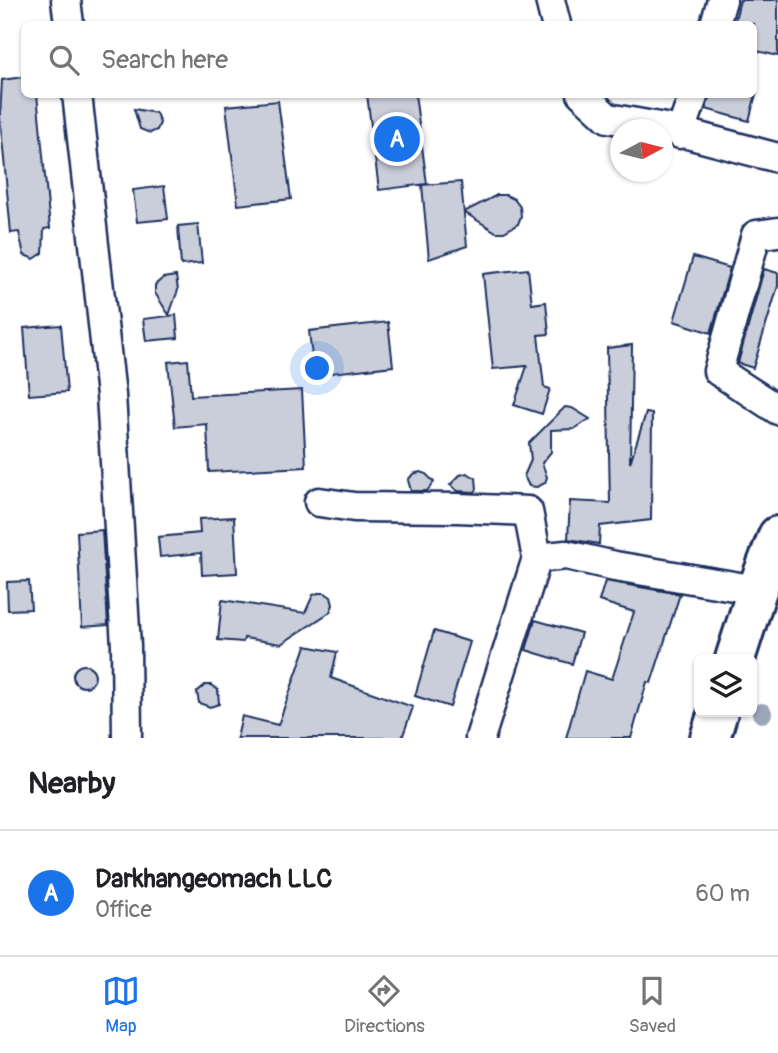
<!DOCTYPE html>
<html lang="en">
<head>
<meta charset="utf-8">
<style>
	:root { --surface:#fff; --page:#f6f6f6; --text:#202124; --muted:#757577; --line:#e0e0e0; --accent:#1a73e8 }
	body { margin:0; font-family:Pangolin,sans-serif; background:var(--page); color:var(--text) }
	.controls { position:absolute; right:21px; bottom:21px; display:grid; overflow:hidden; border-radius:10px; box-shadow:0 2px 5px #0004 }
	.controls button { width:63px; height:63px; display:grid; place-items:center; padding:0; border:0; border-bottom:2px solid var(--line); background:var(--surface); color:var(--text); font:35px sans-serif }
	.compass { position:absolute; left:610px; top:119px; width:63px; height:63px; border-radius:50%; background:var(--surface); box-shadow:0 2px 5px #0004; rotate:83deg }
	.you { position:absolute; left:318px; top:369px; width:24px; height:24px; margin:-18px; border:5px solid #fff; border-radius:50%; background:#1a73e8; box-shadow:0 0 0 10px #1a73e833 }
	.badge { display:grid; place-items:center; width:46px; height:46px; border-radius:50%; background:var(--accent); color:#fff; font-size:23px; font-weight:700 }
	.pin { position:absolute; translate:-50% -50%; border:4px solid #fff; box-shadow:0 2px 7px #0006 }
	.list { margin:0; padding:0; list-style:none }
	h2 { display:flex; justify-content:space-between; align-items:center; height:91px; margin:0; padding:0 28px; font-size:30px }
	h2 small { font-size:23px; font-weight:400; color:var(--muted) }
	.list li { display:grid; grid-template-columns:46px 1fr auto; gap:21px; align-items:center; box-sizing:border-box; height:126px; padding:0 28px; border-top:2px solid var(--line) }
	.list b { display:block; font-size:26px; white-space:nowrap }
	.list p { margin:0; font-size:23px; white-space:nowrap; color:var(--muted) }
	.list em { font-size:23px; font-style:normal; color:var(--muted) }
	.icon { flex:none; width:38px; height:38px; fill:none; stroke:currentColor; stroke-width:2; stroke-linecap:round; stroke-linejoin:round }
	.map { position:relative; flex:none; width:778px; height:738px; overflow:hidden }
	.search { position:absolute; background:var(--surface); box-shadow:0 2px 5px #0004; left:21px; right:21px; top:21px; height:77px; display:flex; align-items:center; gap:18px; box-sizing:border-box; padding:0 24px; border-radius:10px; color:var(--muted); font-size:26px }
	.sheet { height:217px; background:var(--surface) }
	nav { display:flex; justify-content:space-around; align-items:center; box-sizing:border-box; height:98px; border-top:2px solid var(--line); background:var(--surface); font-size:19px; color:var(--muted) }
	nav a { display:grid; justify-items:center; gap:4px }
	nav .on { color:var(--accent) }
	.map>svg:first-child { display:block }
	.building { fill:#caceda; stroke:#1b2f5e; stroke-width:2 }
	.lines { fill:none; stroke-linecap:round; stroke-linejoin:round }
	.minor-casing { stroke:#1b2f5e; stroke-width:33 }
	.highway-casing { stroke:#1b2f5e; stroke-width:44 }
	.minor { stroke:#fff; stroke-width:28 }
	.highway { stroke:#fff; stroke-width:38 }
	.tree { fill:#9da5b9 }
</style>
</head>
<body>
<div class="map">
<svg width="778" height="738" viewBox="0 0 778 738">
	<rect width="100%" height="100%" fill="#fff"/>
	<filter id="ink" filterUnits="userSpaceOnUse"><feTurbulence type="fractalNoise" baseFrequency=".0143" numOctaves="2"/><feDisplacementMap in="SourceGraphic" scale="14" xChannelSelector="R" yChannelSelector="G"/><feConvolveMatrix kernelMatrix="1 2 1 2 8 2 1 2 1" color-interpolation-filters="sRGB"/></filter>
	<g filter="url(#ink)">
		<!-- building -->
		<path class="building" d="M740,0h38v56l-25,-6v-26h-19z
			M24,77v17h13l13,134 -6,1 -1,24 -9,6 -10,-4 -5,-23 -8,1 -11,-116 2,-37z
			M367,94h48l12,90 -48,6z
			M710,94h46l-7,27 -43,-12z
			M278,101l13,98 -53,6 -12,-99z
			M134,109l22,4 4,10 -3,7 -7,3 -10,-4z
			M461,182l6,64 -38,13 -7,-74z
			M164,186l4,33 -31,3 -4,-32z
			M497,195h9l8,4 6,8 1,9 -3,8 -14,8h-8l-32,-20z
			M198,224l4,39 -21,2 -3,-39z
			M693,257l37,11 -19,65 -37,-12z
			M528,269l4,35 14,-2 3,32 -11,1 6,52 6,2 -8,25 -28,-9 13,-39 -34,3 -10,-95z
			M764,269l14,4v13l-25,82 -15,-5z
			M176,276l2,14 -9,25 -14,-22v-8l8,-7z
			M176,315l2,23 -32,3 -3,-22z
			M388,322l5,44 -79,9 -5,-44z
			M61,325l6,67 -38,3 -5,-67z
			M632,345l-2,118 16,-50 6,1 -1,106 -51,6 -1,18 -31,-5 2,-38 40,2 -3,-155z
			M188,360l3,36 111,-6 4,77 -97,5 -2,-48 -32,3 -7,-65z
			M565,407l7,1 18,11 -16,10 -23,1v22l-9,11 5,14 -2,6 -8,4 -8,-1 -5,-10 7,-16 -2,-17z
			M420,472l6,2 8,8 -7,9h-16l-3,-11 5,-6z
			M467,473l9,5 1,11 -2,3 -17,-1 -8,-6 10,-10z
			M234,517l3,56 -35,2 -1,-22 -41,4 -2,-20 42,-4 -1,-14z
			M102,530l6,95 -26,2 -5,-95z
			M29,581l2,28 -23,1 -1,-28z
			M605,581l75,13 -29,89 -4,-1 -16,56h-65l19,-67 27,8 22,-67 -35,-11z
			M318,593h7l6,4 2,8 -3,7 -49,32 -37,-6 -1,4 -25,-2 4,-40 83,13 8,-18z
			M535,620l46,13 -9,31 -46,-14z
			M434,631l36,11 -20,65 -35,-11z
			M306,646l31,6 -6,26 82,29 -11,31h-165l5,-22 36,9z
			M73 676a11 11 0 1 1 22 0a11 11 0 1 1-22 0Z
			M205,685h7l6,5 1,14 -9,3 -11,-4 -2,-11z"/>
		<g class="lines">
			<!-- minor casing -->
			<g class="minor-casing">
				<path id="minor" d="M66,0l3,24
					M550,0l6,24
					M715,24l7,-24
					M77,94l34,301 15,251 1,92
					M582,94l26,24 57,10 113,30
					M680,134l14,-40
					M778,232l-22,3 -38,136 60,39
					M319,502l35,5 103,1 71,3 9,47
					M480,738l57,-180 29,-3 49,11 142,24"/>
			</g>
			<!-- highway casing -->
			<g class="highway-casing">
				<path id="highway" d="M735,659l22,-69 21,-54
					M710,738l8,-26"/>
			</g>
			<!-- minor -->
			<use href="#minor" class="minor"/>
			<!-- highway -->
			<use href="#highway" class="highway"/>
		</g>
		<!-- trees -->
		<circle class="tree" cx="762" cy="713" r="10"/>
	</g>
</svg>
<div class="controls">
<button><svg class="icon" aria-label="layers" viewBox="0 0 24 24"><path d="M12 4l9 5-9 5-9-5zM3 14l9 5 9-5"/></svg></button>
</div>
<svg class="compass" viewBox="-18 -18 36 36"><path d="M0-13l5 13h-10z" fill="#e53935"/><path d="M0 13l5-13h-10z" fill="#757577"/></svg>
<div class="you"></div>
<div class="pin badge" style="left:397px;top:139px">A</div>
<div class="search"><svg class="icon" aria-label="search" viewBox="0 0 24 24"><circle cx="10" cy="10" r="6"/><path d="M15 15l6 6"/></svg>Search here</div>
</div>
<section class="sheet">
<h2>Nearby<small></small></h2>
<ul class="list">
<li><span class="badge">A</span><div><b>Darkhangeomach LLC</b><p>Office</p></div><em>60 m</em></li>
</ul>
</section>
<nav>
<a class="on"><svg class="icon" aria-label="map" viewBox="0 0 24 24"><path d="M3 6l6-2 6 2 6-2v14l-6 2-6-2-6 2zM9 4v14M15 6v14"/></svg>Map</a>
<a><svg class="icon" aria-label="directions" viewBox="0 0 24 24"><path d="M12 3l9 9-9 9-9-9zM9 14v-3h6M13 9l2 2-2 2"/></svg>Directions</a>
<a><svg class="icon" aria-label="saved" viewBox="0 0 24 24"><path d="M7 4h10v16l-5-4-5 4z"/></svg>Saved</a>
</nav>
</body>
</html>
